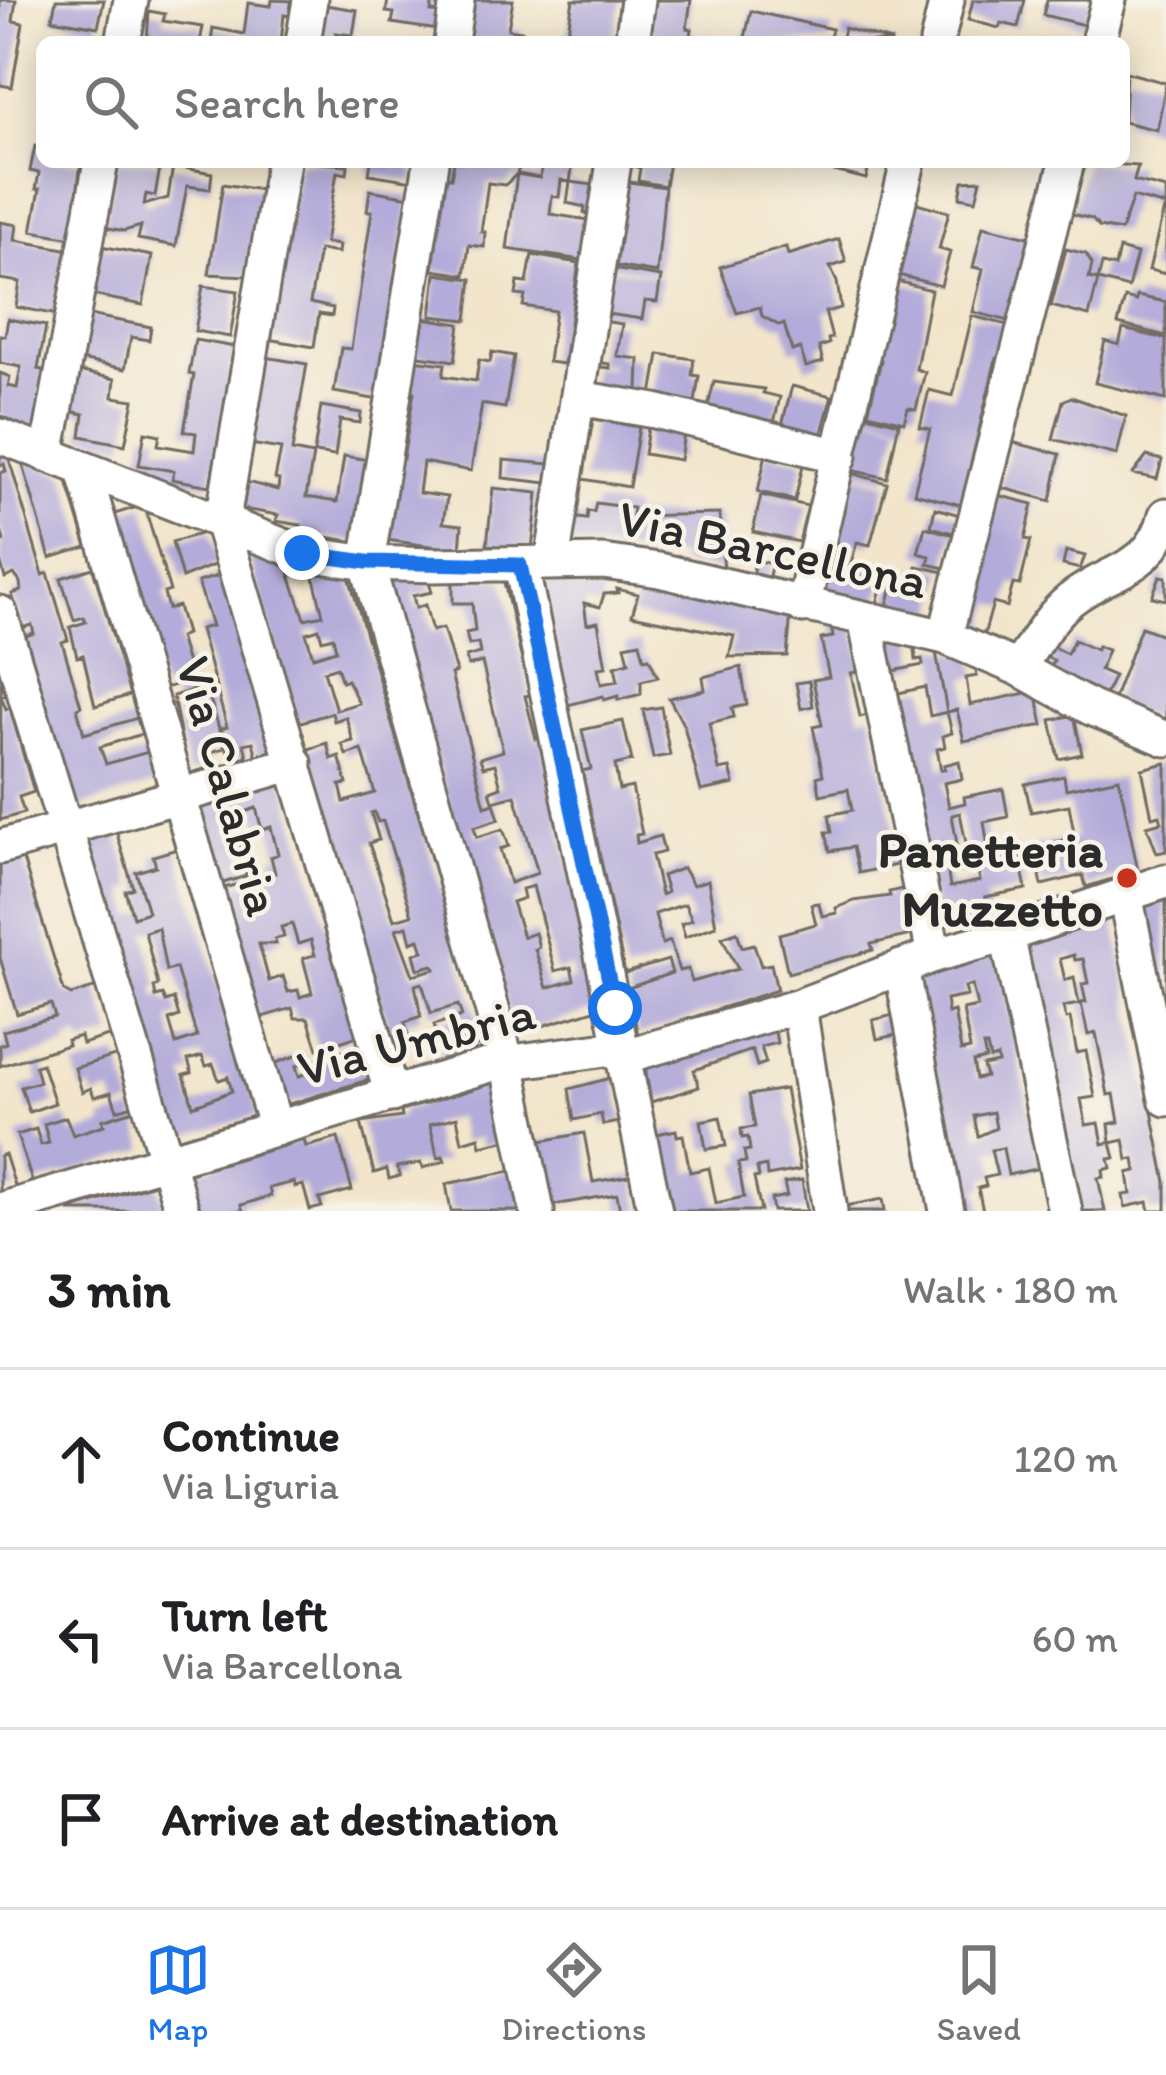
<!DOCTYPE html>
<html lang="en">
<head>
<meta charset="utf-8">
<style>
	:root { --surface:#fff; --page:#f2f2f2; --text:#202124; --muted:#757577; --line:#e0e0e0; --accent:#1a73e8 }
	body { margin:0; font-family:Itim,sans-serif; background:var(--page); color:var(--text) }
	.stop { position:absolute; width:36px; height:36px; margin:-27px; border:9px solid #1a73e8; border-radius:50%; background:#fff }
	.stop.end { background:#1a73e8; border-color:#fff; box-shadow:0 3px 12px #0008 }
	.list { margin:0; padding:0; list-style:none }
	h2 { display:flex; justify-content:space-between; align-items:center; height:156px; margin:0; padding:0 48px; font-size:51px }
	h2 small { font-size:39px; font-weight:400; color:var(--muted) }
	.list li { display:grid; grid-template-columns:78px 1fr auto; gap:36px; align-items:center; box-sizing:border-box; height:180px; padding:0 48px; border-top:3px solid var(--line) }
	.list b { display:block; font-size:45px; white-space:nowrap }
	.list p { margin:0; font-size:39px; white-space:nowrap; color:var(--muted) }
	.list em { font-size:39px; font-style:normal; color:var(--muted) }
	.icon { flex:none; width:66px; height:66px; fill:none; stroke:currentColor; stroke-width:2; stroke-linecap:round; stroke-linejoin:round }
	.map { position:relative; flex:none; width:1166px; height:1211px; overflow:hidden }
	.search { position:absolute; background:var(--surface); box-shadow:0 6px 30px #0003; left:36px; right:36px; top:36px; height:132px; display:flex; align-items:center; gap:30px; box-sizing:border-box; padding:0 42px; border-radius:18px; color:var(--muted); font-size:45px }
	.sheet { height:696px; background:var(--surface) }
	nav { display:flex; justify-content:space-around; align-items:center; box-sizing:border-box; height:168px; border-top:3px solid var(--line); background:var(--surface); font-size:33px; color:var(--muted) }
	nav a { display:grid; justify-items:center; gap:6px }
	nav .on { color:var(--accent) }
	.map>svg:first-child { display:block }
	.building { fill:#b3abd9; fill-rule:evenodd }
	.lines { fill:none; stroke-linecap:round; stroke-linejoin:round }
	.minor-casing { stroke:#716c63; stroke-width:39 }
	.minor { stroke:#fff; stroke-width:33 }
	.route { stroke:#1a73e8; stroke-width:15 }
	.poi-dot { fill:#c8321e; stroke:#f7f3e8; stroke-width:4.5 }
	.labels { text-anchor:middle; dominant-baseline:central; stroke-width:9; stroke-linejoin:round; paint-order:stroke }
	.street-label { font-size:51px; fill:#2b2b2b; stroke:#f7f3e8 }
	.poi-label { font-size:51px; font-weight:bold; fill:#2b2b2b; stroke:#f7f3e8; text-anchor:end }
</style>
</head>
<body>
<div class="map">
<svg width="1166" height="1211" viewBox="0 0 1166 1211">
	<rect width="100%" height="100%" fill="#f7f3e8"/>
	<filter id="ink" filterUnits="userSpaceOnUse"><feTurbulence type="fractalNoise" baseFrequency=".00833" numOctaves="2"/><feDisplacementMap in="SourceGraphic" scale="24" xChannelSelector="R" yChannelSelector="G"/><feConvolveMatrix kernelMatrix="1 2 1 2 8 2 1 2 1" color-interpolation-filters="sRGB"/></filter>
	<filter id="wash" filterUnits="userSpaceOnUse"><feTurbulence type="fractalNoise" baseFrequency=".004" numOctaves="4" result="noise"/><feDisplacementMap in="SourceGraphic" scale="48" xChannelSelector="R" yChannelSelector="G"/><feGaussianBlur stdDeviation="2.7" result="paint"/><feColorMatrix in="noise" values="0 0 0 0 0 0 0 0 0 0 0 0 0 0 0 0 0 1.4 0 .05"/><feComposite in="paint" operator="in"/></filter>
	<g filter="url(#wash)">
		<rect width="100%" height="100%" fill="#f2e5cb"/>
		<g id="blocks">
			<!-- building -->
			<path class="building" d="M0,0h16l-3,21 10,2 -11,64 -12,-2z
				M56,0h48l-6,27 -46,-8z
				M272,0l22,1 -3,15 -7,-1 -3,27h-70l2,-14 31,6 4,-31 23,3z
				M388,0h45l-2,12 9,1 -2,17 -46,-7 2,-10 -8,-1z
				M469,0h44l-5,29 14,2 -1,11h-58z
				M573,0h48l-7,42h-48z
				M651,0h40l-4,28 5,1 -2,13h-46z
				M973,0h52l-7,27 -17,-4 -2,5 -31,-8z
				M1047,0h44l-7,25 -41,-10z
				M325,5l32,5 -4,25 -17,-2 -1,9h-16z
				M149,11l16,3 -2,7 40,6 -3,15h-53z
				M751,11l81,18 -3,13h-85z
				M844,28l47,13v1h-50z
				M1126,72l40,11 -9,47 -33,-8z
				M35,146l7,1v15h39l-9,76 -40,-7 8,-42h-4l3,-16 -9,-2z
				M116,162h45l-6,34 -9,-2 -2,11 24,-7 5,-32 39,7 -2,16 -23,-3 -11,60 -38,-7 3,-13 -17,5 -20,-4z
				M299,162l49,3 -1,9 -10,-2 -12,71 14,2 -1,8 -19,-3 -9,53 23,5 -1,8 -13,-2 -5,33 -46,-8z
				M371,162h44l-2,19 -44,-7z
				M454,162h67l-4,12 -12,11 -17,-2 -7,49h4l-1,15 -15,-2 -4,30 -32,-5 12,-93 6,1z
				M542,162h31l-3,20 -9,-2 -2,17 -7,-1 -2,18 38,6 -6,40 -75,-11 10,-75 23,4z
				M621,162h48l-4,24 -27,-5 2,-13z
				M798,162h72l-4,17z
				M1086,162l52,4 -4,15 32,8v17l-33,-9 -12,34 -22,-4 -7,-8 -20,-5z
				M981,180l-5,20 -16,-3 3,-16z
				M622,181l43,6 -8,86 -48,-8z
				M570,182l24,3 -5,30 -5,-2 1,-6 -18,-4z
				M223,184l38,6 -14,86 -38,-2z
				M370,190l40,7 -31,203 -45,-8 7,-44 10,1 21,-138h-5z
				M913,202l36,10 -10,37 11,3 -9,34 -47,-12z
				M1164,209h2v65l-17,-4z
				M0,222l17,3 -2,15 55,10 -12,65 -42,-8 4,-25 -20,-3z
				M983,226l46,11 -20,84 -36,-9 10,-43 -10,-2z
				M839,239l7,23 -16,5 7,15 4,26 -16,4 7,26 -4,1 1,5 -10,3 4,15 -17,5 -6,-19 -8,3 -8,-27 -6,1 -16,-9 -2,-9 -23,6 -17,-46 66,-20 2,8z
				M101,246l51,10 -9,49 -51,-10z
				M1066,249l20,5 6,10 -3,14 9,2 -9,36 -38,-10z
				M1119,249l18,5 -9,34 -30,-8 4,-16 13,3z
				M532,255l47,8 -15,101 -16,-2 7,-51 -32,-5 2,-10 -9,-1 2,-13 9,1z
				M607,268l54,9 -4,25 -12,-1 -3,18 -42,-6z
				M436,274l36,5 -5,41 -36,-4z
				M893,280l38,10 -15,79 9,3 -9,37 -8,-1 -4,14 -36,-9 13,-53 -8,-2z
				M203,286l35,5 -8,46 -35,-6z
				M1137,296l29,6v34l-48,-12 7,-26 11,3z
				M89,315l62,12 -2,13 -18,-3 -6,32 -44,-9z
				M972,316l36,9 -9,35 -3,-1 -35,146 -47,-12 16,-64 -10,-2 9,-37 24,6z
				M417,317l43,7 -5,37 -43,-6z
				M8,319l38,7 -8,43 9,2 -11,61 -36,-17v-42l10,4 -2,9 9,2 4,-21 -21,-4v-28l5,1z
				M602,321l20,3 -5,32 22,3 -1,33 -48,-7 3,-19 17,2v-4l-14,-2z
				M1123,329l43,10v61l-71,-17 10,-42 14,4z
				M195,340l40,7 -25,139 -38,-7 2,-8 -35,-6 6,-33 15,3 -2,10 36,6 2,-18 -12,-2 10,-56 -5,-1z
				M492,352l22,4 -9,52 -23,-4 -11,67 -48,-9 -4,31 28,4 -4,26 19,2 -2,25 -74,-10 11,-81h6l11,-67h-6l5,-32 32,4 -2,12 33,5 3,-21 11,2z
				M659,354l35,5 -2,16 7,1 -4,26 -43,-7z
				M265,357l42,7 -15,87 21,4 -7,42 31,5 7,-46 25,4 -12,82 -57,-9 1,-8 -25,-4 2,-6 -35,-6 4,-27 31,8 1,-10 -4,-1 6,-30 -31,-5z
				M78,371l37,8 -2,18 21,3 -9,45 -44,-9 3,-22 -14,-3z
				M714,382l50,7 -1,4 17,4 -8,34 -66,-15z
				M792,386l40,10 -13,47 -39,-10z
				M1071,397l55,19 -9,39 -64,-16 10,-38z
				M321,406l40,7 -1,10 -20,-3 -5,36 -21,-3z
				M860,413l39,10 -12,55 -40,-9z
				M593,419l46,8 -10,60 -46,-8z
				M648,428l36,5 -4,27 -36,-6z
				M1011,442l49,12 -9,47 -52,-14z
				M0,452h7l36,123 5,-2 20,67 -6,2 19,64 -4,2 7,26 53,-16 5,16 -42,13 6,17 42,-12 10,31 -84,26 -54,-171 14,-5 -2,-8 -10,3 -10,-34 9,-3 -1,-9 -6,-8 -9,4 -5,-17v-19l4,-1 -4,-14v-54l6,-2 -2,-7 -4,1z
				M766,453l38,8 -9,39 -37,-8z
				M1147,456l15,4 -5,19 -24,-5z
				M21,458l44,17 22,72 -37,11z
				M504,460l46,4 -2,19 -45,-5z
				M844,471l43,12 -17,62 -13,-3 -7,25 -16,-5 -2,11 12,4 2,-7 6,1 2,-7 31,8 -10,40 -64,-16z
				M493,488l45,5 -6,57 -45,-5z
				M761,495l47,11 -9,36 -46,-10z
				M997,495l36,9 -8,35 6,1 -11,45 -7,-1 -6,23 -14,-4 -10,36 -20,-11z
				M596,503l37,5 -1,8 87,-2 5,56 -42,-6 -3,-8 -112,-11 3,-28 17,2 1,-8 6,1z
				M144,505l26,86 -6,2 4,16 10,-3 8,28 -7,3 13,43 -30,9 -51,-174z
				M935,508l25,7 -4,19 -25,-7z
				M925,527l29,8 -9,33 -17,-4 2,-8 -12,-3z
				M210,531l9,32 -37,15 -10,-36z
				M246,545l38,13 21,61 18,-4 -12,-49 37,7 137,470 -42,13 -9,-31 28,-9 -4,-11 -27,8 -9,-30 -7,2 6,31 -16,6 4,16 -16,4 -87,-292 21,-7 4,16 8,-3 8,28 -7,1 4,17 31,-9 -13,-43 -16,5 -4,-11 11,-3 -7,-24 -12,4 -2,-8 -34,10zM319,629l3,11 11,-3 3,13 -23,7 -7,-24zM337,667l5,15 5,-2 12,23 -23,7 -12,-39zM374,812l4,10 5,-1 29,94 -18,5 -25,-77 10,-3 -8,-27zM407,926l4,16 8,-3 4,12 -9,3 4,15 15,-4 2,4 -22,6 -17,-46z
				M1066,551l19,5 -5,13 -17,-4z
				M755,560l17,4 -5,19 -15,-5z
				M917,566l27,6 -11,51 -47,-12 9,-38 20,5z
				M93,568l37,127 -35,11 -12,-51 -6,2 -7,-30 16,-5 -2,-5 -10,3 -13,-42z
				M224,574l60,180 -26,7 -5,-19 -9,2 3,12 -16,5 -10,-32 6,-2 -27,-98 12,-3 -14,-44z
				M612,575l179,38 -4,43 -58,1 5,-21 -102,-21 6,-21 -21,-5 1,4 -14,1 -4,13 -16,-4 3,21 11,-2 8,45 -8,1 3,16 17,-3 -3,-15 14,-4 -4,-17 15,-3 4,17 5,-1 9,19 -17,4v13l-23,6v-4l-14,4 -1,-4 -35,9 -26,-125z
				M1160,576l6,1v23l-14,-3z
				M384,578h44l4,14 -19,4 3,12 9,-3 7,26 11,-3 13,44 -5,2 34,132 9,-3 5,16 -25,8 3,10 26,-8 6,17 -9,3 10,34 28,-10 -23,-78 -22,6 -3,-10 11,-4 -6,-23 -12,3 -3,-9 23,-7 -21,-89 -14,4 -2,-9 14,-4 -2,-10 -9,2 -3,-12 9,-2 -3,-28h-19v-25h50l27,117 -5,1 11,43 5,-1 60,270 -85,26zM533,886l22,85 16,-4 3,13 -27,8 -12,-39 4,-2 -4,-14 -12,4 -11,-35 12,-4 -2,-9z
				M830,621l24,6 10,44 -13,2 9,44 11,-3 30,150 -42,9 -6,-26 -23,4 -4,-19h6l-3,-17 23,-5 -4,-21 -28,6 -3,-18 6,-2 -10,-48 9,-2 -9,-45 16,-3 -8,-38 12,-2z
				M1141,627l25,9v89l-53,-24z
				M899,637l15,2 2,21 6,-1 1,6 -35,7 -7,-31z
				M1074,640l22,10 2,-4 10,4 -8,20 14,6 -11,23 -54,-28 5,-10 -14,-7 5,-11 22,11z
				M935,647l38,10 4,19 -11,2 4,27 66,-14 7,34 -79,16 -7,-31 -10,2z
				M741,667l6,38 -15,3 2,9 -25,6 10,47 11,-2 4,16 -33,7 -17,-65 -15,-28 36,-8 -2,-13z
				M1,681l5,14 -5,1 5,13 4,-1 24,84 -15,5 5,16 -24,7z
				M809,681l4,25 -12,3 -5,-26z
				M925,687l5,29 17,-4 5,21 -9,3 2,11 -8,2 4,21 4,-1 -1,-4 15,-4 3,18 -18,4 5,24 16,-4 -1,-6 39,-8 5,28 -24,5 4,25 -13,2 -8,-1 -7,-35 -8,2 5,29 -9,2 2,11 10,-2 3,16 -15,3 2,13 30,-6 -4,-23 42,-9 8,40 -41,8 5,22 -50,17 -50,-241z
				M196,689l2,6 10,-3 17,56 -18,5 4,14 -23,7 -15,-78z
				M661,707l9,48 -17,3 -10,-48z
				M1074,715l8,39 -23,5 -8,-39z
				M623,721l9,40 -17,4 4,25 13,-3 10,47 -6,1 1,8 23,-7 4,16 -12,3 9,40 6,-3 -5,-16 21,-8 10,17 15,-5 8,46 -31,11 -4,-13 11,-4 -7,-16 -30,10 7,30 8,-3 9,30 9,-2 4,13 46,-13 -16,-32 15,-5 5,15 12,-3 7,22 10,-2 6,26 -139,45 -10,-47 44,-15 -4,-13 -43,13 -43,-202 9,-2 -9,-39z
				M1166,763v88l-9,2 -10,-27 15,-4 -2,-7 -8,2 -10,-48z
				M1064,776l2,13 53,-11 19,93 -52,16 -3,-12 -41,10 -8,-39 41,-8 -6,-33 -38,7 -6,-28z
				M283,777l75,259 -40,13 -10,-31h-13l-3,-10 -33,10 -38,-129 54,-16 -4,-16 7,-3 -7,-27 -9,3 -6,-22 -28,10 5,20 6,-2 7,40 -26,8 -24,-81zM292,924l6,20 13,-4 4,15 -12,3 9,35 -12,4 -2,-7 -10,2 -5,-16 -14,5 -10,-37h17l-1,-5 9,-2 -3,-10z
				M115,827l18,61 -8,3 8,26 15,-5 -12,-40 20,-6 -3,-10 24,-7 81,266 -82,24 -93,-302zM158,928l8,43 10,-3 21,69 -21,7 -7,-24 10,-4 -5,-17 -8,3 -3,-7 -7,2 -2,-10 4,-2 -13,-53zM202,1056l4,10 7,-2 6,16 9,-3 4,14 -39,15 -9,-31 8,-2 -4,-13z
				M22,856l42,135 7,4 26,-8 15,48 -30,9 -2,-8 -13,4 1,5 -68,21v-21l6,-2 -3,-12 52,-14 -4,-13 -34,10 -17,-56v-95z
				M906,888l9,46 -44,10 2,6 -85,23 -9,-39 37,-10 -5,-20 8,-1 3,13 15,-3 -1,-5 18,-7 36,-5 -1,-4z
				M1166,895v113h-2l-21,-106z
				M1108,918l6,3 52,261v29h-16l-2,-9 -23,5 -2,-12 8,-1 -3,-21 8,-2 -2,-12 -6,1 -4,-20 -13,3 4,15 -6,1 2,9 -8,2 1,7 -6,1 7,33h-25l-53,-264zM1074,955l1,5 8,-1 5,24 -6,1 4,18 -5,1 7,32 8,-2 12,62 6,-1 5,28 -10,2 2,18 -8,2 -4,-21 -13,2 -5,-26 14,-2 -9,-46 -9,2 -7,-35 -4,1 -3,-12 16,-3 -5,-27 -9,3 -5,-21z
				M998,955l42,213 -32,7 -5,-27 -12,2 6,25 -13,3 2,8 -8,2 5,23h-24l-43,-231zM972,985l5,22 -14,3 7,39 -9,2 -7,-40 -6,2 -2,-13 21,-4 -2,-9zM983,1046h4l3,13 7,-2 1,6 -15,3 3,11 -10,2 -3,-17 13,-3zM993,1112l3,16 -18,8 -4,-20z
				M893,1015l3,20 -19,4 -4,-19z
				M774,1026l3,17 -16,4 5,16 -9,3 -5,-16 -58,20 5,17 -48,15 -6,-36z
				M361,1046l10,33 -85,26 -13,-41 31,-11 3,9 -11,4 3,10 22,-7 -4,-10z
				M118,1055l15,50 -16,5 -6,-18 -17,5 -3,-9 -9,4 -7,-24z
				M42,1064l13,39 -26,9 -8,-25 18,-5 -4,-16z
				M614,1077l9,44 -20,4 -2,-11 -27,6 -5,-31z
				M496,1082l11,58 -26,6 -2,-9 -17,5 -5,-25 -27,7 8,34 5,-2 2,5 -22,7 -2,-5 -24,4 3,9 -11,3 -2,-10 -13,4 -13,-50 41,-6 -1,-6z
				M785,1089l15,81 -33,6 -1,-10 -9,2 2,9 -5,1 7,33h-90l-14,-77 19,-4 1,6 6,-1 7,37 19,-4 7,35 28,-6 -6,-34 8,-1 -2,-11 6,-1 -2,-13 -6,1 -1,-9 14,-2 -6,-32z
				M134,1110l11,39 -112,35 -16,-49 19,-6 5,16 8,-2 -5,-19 22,-7 7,18 31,-10 -2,-5z
				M720,1117l6,29 -20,3 -5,-28z
				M584,1133l9,49 41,-7 7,36h-21l-3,-17 -69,12 -12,-64z
				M338,1138l14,52 -33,9 3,8 -12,3 -7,-25 -8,2 -1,-5 -25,6 2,8 -30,9 2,6h-46l-11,-37 118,-34 2,7z
				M5,1154l11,35 -16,5v-38z
				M515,1170l9,41h-73l-5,-27z
				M802,1180l5,31h-34l-2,-12 16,-3 -3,-13z
				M157,1183l8,28h-96v-1z
				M883,1199l2,12h-56v-2z"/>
		</g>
	</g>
	<g filter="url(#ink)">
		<use href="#blocks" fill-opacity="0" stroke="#716c63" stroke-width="3"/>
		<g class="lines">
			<!-- minor casing -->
			<g class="minor-casing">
				<path id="minor" d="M123,42l8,-42
					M303,42l7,-42
					M451,42l6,-42
					M632,42l6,-42
					M937,42l10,-42
					M1098,42l11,-42
					M283,162l-61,363 170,570
					M431,162l-64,401 140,499 30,149
					M579,398l76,13 185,45
					M0,436l302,117 65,10 67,2 169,-3 56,8 286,67 73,31 73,40 75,31
					M47,455l54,-293
					M84,471l192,658
					M552,563l62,-401
					M521,565l134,646
					M803,606l105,-444
					M0,613l182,598
					M865,619l69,336
					M945,637l122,-475
					M1018,668c16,-23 30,-50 52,-68 40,-32 82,-28 96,-85
					M0,847l295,-84
					M1125,894l41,205
					M1007,935l58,276
					M901,967l46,244
					M799,1006l31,205
					M0,1210l490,-145 117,-16 18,7 18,-5 156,-45 135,-51 73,-20 159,-54"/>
			</g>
			<!-- minor -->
			<use href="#minor" class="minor"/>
		</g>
	</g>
	<g class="lines" filter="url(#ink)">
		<!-- route -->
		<path class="route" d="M302,553l65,9 153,3 95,443"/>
	</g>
	<!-- markers -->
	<circle class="poi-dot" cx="1127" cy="878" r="12"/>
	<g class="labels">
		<!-- street labels -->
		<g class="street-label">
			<text transform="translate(773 549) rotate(12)">Via Barcellona</text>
			<text transform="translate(229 786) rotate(74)">Via Calabria</text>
			<text transform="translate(416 1040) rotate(-14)">Via Umbria</text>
		</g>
		<!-- poi labels -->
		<g class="poi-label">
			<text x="1103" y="849">Panetteria<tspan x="1103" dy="59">Muzzetto</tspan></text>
		</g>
	</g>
</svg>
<div class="stop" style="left:615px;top:1008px"></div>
<div class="stop end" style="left:302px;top:553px"></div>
<div class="search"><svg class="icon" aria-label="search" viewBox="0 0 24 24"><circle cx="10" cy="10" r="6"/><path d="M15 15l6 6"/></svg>Search here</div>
</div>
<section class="sheet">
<h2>3 min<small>Walk · 180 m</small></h2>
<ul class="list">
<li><svg class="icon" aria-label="ahead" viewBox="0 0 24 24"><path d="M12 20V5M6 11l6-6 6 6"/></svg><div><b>Continue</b><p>Via Liguria</p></div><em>120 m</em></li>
<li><svg class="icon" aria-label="left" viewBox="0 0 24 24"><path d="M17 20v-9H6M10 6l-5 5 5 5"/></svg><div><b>Turn left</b><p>Via Barcellona</p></div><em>60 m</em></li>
<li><svg class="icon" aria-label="arrive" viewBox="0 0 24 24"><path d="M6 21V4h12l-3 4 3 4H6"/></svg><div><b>Arrive at destination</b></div></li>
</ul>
</section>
<nav>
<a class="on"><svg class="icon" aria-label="map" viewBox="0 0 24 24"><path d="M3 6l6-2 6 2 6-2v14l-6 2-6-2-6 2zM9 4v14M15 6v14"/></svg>Map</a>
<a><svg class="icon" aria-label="directions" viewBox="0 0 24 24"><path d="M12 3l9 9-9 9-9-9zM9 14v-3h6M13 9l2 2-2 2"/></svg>Directions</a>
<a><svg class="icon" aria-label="saved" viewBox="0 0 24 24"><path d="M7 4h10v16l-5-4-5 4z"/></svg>Saved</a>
</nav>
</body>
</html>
